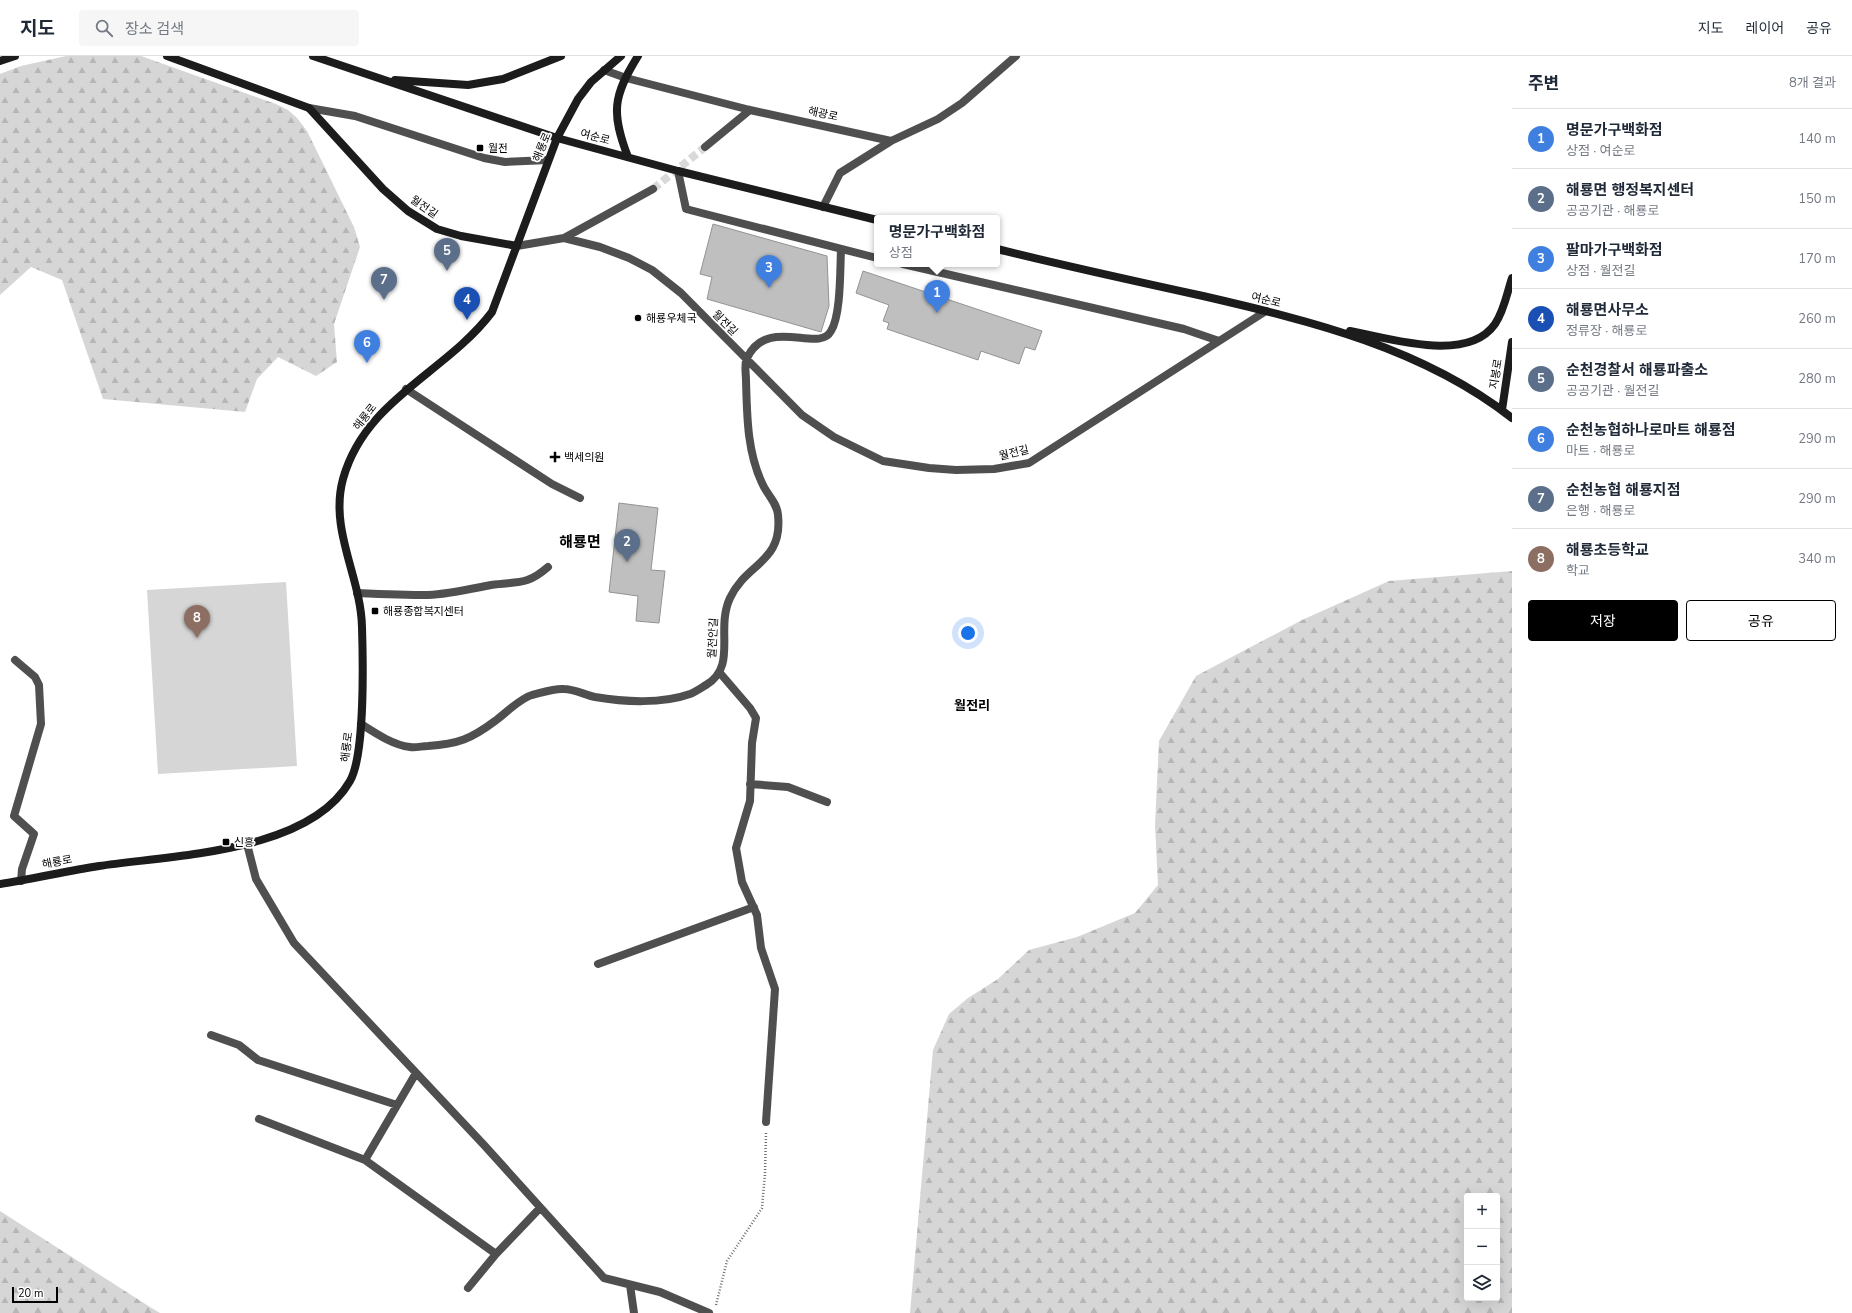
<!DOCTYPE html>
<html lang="ko">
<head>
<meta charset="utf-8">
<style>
	:root { --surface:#fff; --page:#f6f6f7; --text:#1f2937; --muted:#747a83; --line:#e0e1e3; --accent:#000 }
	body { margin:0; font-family:"Nunito Sans","Noto Sans KR",sans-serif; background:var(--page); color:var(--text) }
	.controls { position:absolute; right:12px; bottom:12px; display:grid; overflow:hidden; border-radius:4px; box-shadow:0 4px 16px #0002 }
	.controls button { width:36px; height:36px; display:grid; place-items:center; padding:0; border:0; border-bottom:1px solid var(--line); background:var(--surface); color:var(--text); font:20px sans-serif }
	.scale { position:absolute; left:12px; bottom:10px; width:46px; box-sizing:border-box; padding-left:4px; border:2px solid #000; border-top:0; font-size:11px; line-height:14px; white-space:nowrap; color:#000; -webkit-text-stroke:3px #fff; paint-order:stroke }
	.you { position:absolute; left:968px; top:577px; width:14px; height:14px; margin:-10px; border:3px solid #fff; border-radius:50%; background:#1a73e8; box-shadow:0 0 0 6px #1a73e833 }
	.badge { display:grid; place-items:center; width:26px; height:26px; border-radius:50%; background:var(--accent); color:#fff; font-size:13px; font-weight:700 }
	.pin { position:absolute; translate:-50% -33px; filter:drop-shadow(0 1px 2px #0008) }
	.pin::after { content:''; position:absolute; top:21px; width:14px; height:12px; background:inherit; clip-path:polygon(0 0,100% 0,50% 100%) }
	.popup { position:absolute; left:874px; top:159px; width:126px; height:52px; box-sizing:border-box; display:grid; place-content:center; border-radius:4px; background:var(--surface); filter:drop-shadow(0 1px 3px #0005); font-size:13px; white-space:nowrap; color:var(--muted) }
	.popup b { font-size:15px; color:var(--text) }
	.popup::after { content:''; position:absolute; left:50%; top:100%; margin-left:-8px; border:8px solid transparent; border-top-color:var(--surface) }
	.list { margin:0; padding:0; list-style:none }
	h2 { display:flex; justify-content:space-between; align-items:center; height:52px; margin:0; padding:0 16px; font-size:17px }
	h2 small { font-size:13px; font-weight:400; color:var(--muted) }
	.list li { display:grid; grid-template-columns:26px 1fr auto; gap:12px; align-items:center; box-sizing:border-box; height:60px; padding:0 16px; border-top:1px solid var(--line) }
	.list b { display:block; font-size:15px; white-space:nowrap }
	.list p { margin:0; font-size:13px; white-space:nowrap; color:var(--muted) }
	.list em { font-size:13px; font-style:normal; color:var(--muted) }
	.actions { display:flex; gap:8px; padding:12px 16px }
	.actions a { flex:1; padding:9px 0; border:1px solid var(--accent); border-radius:4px; text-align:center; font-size:14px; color:var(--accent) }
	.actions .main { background:var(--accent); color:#fff }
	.icon { flex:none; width:22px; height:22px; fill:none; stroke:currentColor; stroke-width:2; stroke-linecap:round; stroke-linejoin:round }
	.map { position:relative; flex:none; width:1512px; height:1257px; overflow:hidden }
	header { display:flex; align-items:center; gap:24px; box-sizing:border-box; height:56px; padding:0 20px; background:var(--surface); border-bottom:1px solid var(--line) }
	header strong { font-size:19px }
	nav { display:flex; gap:22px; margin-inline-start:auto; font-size:14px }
	.search { width:280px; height:36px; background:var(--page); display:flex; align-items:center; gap:10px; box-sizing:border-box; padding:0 14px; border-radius:4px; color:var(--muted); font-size:15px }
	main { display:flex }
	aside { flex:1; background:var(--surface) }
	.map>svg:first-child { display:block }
	.forest { fill:url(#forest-firs); fill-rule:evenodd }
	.pitch { fill:#d6d6d6 }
	.building { fill:#bfbfbf; stroke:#939393 }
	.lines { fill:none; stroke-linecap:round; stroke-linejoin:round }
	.street-tunnel { stroke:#d9d9d9; stroke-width:8; stroke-dasharray:8 4; stroke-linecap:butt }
	.path { stroke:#717171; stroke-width:2.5; stroke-dasharray:1 2; stroke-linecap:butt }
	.lane { stroke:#4f4f4f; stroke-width:8 }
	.street { stroke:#4f4f4f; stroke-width:8 }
	.secondary { stroke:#1c1c1c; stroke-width:8 }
	.poi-dot { fill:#000; stroke:#fff; stroke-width:1.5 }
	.labels { text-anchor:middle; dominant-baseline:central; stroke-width:3.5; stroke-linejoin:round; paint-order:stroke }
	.street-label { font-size:11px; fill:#000; stroke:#fff }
	.poi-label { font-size:11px; fill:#000; stroke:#fff; text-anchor:start }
	.quarter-label { font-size:13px; font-weight:bold; fill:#000; stroke:#fff }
	.district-label { font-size:15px; font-weight:bold; fill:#000; stroke:#fff }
</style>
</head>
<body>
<header>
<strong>지도</strong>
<div class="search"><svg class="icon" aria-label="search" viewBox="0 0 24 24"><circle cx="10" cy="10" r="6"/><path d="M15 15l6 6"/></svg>장소 검색</div>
<nav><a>지도</a><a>레이어</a><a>공유</a></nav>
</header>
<main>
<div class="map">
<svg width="1512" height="1257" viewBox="0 0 1512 1257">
	<defs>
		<pattern id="forest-firs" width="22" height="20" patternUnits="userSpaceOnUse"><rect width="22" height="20" fill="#d6d6d6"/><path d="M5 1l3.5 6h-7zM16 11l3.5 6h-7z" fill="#b6b6b6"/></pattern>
	</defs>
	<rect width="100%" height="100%" fill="#fff"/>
	<!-- forest -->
	<path class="forest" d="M66,0h75l135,48 12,6 9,8 10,13 47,96 6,20 -26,77 3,38 -21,14 -38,-19 -21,22 -12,33 -142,-13 -41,-119 -31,-13 -31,28v-221l21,-8z
		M1512,515v742h-602l23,-263 16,-36 19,-16 30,-19 31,-29 48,-13 58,-24 23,-28 -3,-60 4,-84 37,-65 106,-56 87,-39zM1467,1140h30v102h-30z
		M0,1155l150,96 10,6h-160z"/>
	<!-- pitch -->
	<path class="pitch" d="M286,526l11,184 -139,8 -11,-184z"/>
	<!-- building -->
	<path class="building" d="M713,168l114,32 2,50 -8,26 -114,-33 5,-22 -12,-3z
		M863,215l179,60 -7,19 -10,-3 -6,17 -38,-13 -3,9 -91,-31 2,-6 -6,-2 6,-16 -33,-12z
		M619,447l39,5 -7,62 14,1 -6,52 -23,-2 2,-25 -29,-4z"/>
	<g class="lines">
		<!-- street-tunnel -->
		<path class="street-tunnel" d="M653,133l52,-42"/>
		<!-- path -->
		<path class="path" d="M716,1249l11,-44 35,-53 3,-34 1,-42"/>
		<!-- lane -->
		<path class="lane" d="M309,52l46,8 129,42 21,4 43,-2
			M15,604l20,17 4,8 2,39 -27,92 20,18 -12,35 -1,12
			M720,617l30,35 6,10 -4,25 -2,58 -14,47 6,34 15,33 4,33 14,41 -9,133
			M750,728l38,3 39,15
			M598,908l156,-57"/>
		<!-- street -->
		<path class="street" d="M604,14l22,8 124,32 141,31 47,-22 24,-16 54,-47
			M705,91l45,-37
			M678,115l8,38 191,49
			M823,151l17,-34 51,-32
			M564,182l89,-49
			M517,190l47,-8 36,9 29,11 23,12 29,23 121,122 32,22 49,24 46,7 27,2 38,-1 35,-6 237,-152
			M903,208l281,65 35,12
			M406,333l146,95 28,14
			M357,537c23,1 47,2 71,2 21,-1 42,-6 63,-10 27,-4 35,1 57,-18
			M361,668c14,9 32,21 49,23 6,1 12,-1 18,-1 30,-2 43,-7 67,-25 11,-8 24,-22 37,-26 9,-2 22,-7 32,-6 10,0 21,6 31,8 29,5 67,7 95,-3 5,-2 11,-6 16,-9 32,-19 9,-55 24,-87 16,-35 53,-35 48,-83 -1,-13 -11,-20 -16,-32 -15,-32 -15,-68 -16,-103 0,-6 -2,-17 1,-22 21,-43 72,-4 84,-27 10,-16 9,-61 10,-81
			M247,788l9,35 38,64 190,202 120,133 56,14 49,21
			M211,979l28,10 19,15 139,45
			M416,1017l-51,87 131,94
			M259,1063l106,41
			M630,1229l4,28
			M468,1232l28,-34 44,-46"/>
		<!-- secondary -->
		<path class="secondary" d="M167,0l142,52 74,81 25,22 29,18 24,7 56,10
			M313,0l244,82 121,33 199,49
			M0,5l15,-5
			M395,24l73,5 35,-6 58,-23
			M628,101c-17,-44 -15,-61 10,-101
			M997,193c68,17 137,32 206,47 108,25 220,52 309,122
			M1350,275c39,7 117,33 145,-7 9,-13 12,-31 17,-46
			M1502,354l10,-68
			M0,828c33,-5 66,-13 99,-18 73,-11 210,-13 251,-85 15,-26 13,-121 12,-154 -1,-50 -33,-97 -19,-148 22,-80 103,-106 149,-167l65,-174 21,-39 13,-17 30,-26"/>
	</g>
	<!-- markers -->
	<g class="poi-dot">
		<rect x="476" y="88" width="8" height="8" rx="2"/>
		<circle cx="638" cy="262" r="4"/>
		<path d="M553 395h4v4h4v4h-4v4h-4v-4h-4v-4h4z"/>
		<rect x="371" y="551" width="8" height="8" rx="2"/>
		<rect x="222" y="782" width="8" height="8" rx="2"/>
	</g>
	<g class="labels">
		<!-- street labels -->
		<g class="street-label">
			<text transform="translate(823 58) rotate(12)">해광로</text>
			<text transform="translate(595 81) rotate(15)">여순로</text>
			<text transform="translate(542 91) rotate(-68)">해룡로</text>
			<text transform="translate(424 151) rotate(35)">월전길</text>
			<text transform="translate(1266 244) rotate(14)">여순로</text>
			<text transform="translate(725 267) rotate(45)">월전길</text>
			<text transform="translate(1496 318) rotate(-81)">지봉로</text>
			<text transform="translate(365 361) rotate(-52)">해룡로</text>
			<text transform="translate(1014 397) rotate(-14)">월전길</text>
			<text transform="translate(713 582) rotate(-87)">월전안길</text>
			<text transform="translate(347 691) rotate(-83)">해룡로</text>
			<text transform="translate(57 806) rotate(-11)">해룡로</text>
		</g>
		<!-- poi labels -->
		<g class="poi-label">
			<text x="488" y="92">월전</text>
			<text x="646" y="262">해룡우체국</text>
			<text x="564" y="401">백세의원</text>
			<text x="383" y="555">해룡종합복지센터</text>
			<text x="234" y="786">신흥</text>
		</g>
		<!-- quarter labels -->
		<g class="quarter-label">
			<text x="972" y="650">월전리</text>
		</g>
		<!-- district labels -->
		<g class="district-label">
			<text x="580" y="486">해룡면</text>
		</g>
	</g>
</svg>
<div class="controls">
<button>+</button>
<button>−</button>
<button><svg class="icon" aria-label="layers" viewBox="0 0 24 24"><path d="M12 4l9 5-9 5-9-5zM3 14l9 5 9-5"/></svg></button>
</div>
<div class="scale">20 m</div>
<div class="you"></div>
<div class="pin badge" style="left:937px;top:257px;background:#3f7fe0">1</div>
<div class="popup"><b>명문가구백화점</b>상점</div>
<div class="pin badge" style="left:627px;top:506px;background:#5c6f8a">2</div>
<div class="pin badge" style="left:769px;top:232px;background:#3f7fe0">3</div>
<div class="pin badge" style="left:467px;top:264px;background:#1a4fb4">4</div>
<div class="pin badge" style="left:447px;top:215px;background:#5c6f8a">5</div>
<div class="pin badge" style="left:367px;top:307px;background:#3f7fe0">6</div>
<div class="pin badge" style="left:384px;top:244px;background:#5c6f8a">7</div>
<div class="pin badge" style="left:197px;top:582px;background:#8d6e63">8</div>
</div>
<aside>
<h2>주변<small>8개 결과</small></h2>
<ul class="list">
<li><span class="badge" style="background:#3f7fe0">1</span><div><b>명문가구백화점</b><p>상점 · 여순로</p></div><em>140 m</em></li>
<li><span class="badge" style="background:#5c6f8a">2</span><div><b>해룡면 행정복지센터</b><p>공공기관 · 해룡로</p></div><em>150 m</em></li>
<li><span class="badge" style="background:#3f7fe0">3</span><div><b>팔마가구백화점</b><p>상점 · 월전길</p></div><em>170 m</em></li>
<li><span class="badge" style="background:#1a4fb4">4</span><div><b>해룡면사무소</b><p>정류장 · 해룡로</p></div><em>260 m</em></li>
<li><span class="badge" style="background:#5c6f8a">5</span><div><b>순천경찰서 해룡파출소</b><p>공공기관 · 월전길</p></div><em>280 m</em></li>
<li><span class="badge" style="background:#3f7fe0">6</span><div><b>순천농협하나로마트 해룡점</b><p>마트 · 해룡로</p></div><em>290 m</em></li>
<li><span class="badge" style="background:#5c6f8a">7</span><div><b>순천농협 해룡지점</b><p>은행 · 해룡로</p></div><em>290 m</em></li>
<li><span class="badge" style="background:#8d6e63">8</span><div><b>해룡초등학교</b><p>학교</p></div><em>340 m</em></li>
</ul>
<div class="actions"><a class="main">저장</a><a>공유</a></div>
</aside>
</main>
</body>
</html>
